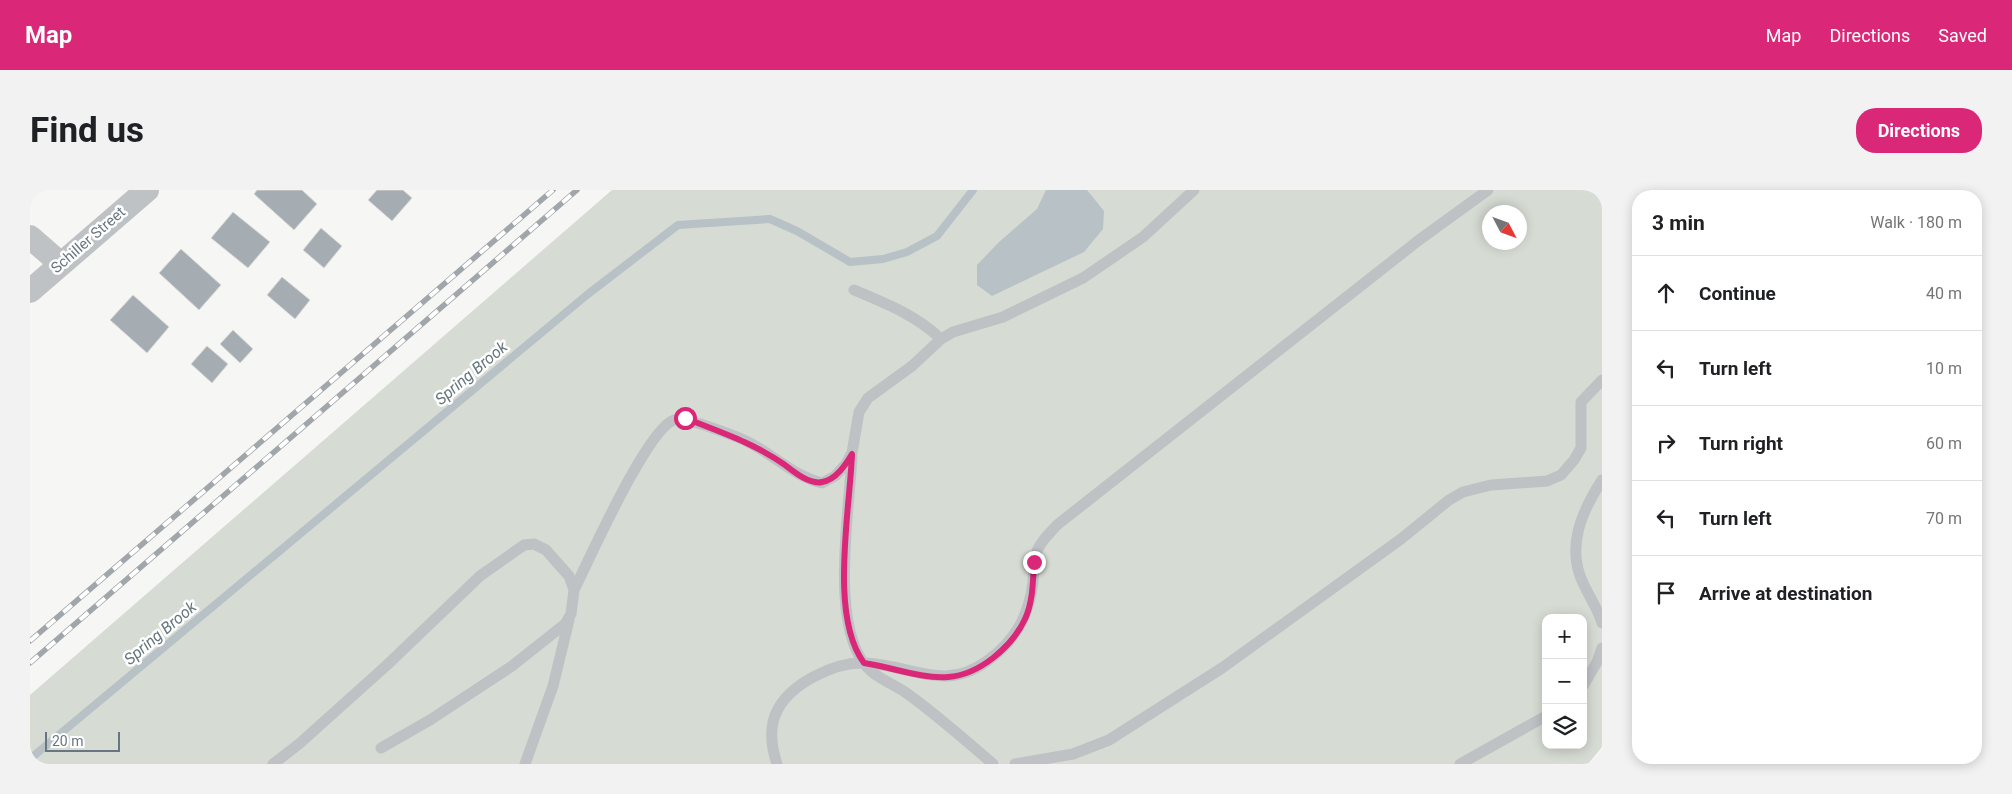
<!DOCTYPE html>
<html lang="en">
<head>
<meta charset="utf-8">
<style>
	:root { --surface:#fff; --page:#f2f2f2; --text:#202124; --muted:#757577; --line:#e0e0e0; --accent:#db2777 }
	body { margin:0; font-family:Roboto,sans-serif; background:var(--page); color:var(--text) }
	.controls { position:absolute; right:15px; bottom:15px; display:grid; overflow:hidden; border-radius:10px; box-shadow:0 2px 12px #0003 }
	.controls button { width:45px; height:45px; display:grid; place-items:center; padding:0; border:0; border-bottom:1px solid var(--line); background:var(--surface); color:var(--text); font:25px sans-serif }
	.compass { position:absolute; left:1452px; top:15px; width:45px; height:45px; border-radius:50%; background:var(--surface); box-shadow:0 2px 12px #0003; rotate:131deg }
	.scale { position:absolute; left:15px; bottom:12px; width:75px; box-sizing:border-box; padding-left:5px; border:2px solid #697681; border-top:0; font-size:14px; line-height:18px; white-space:nowrap; color:#697681; -webkit-text-stroke:4px #fff; paint-order:stroke }
	.stop { position:absolute; width:15px; height:15px; margin:-11px; border:4px solid #db2777; border-radius:50%; background:#fff }
	.stop.end { background:#db2777; border-color:#fff; box-shadow:0 1px 5px #0008 }
	.list { margin:0; padding:0; list-style:none }
	h2 { display:flex; justify-content:space-between; align-items:center; height:65px; margin:0; padding:0 20px; font-size:21px }
	h2 small { font-size:16px; font-weight:400; color:var(--muted) }
	.list li { display:grid; grid-template-columns:32px 1fr auto; gap:15px; align-items:center; box-sizing:border-box; height:75px; padding:0 20px; border-top:1px solid var(--line) }
	.list b { display:block; font-size:19px; white-space:nowrap }
	.list em { font-size:16px; font-style:normal; color:var(--muted) }
	.icon { flex:none; width:28px; height:28px; fill:none; stroke:currentColor; stroke-width:2; stroke-linecap:round; stroke-linejoin:round }
	.map { position:relative; flex:none; width:1572px; height:574px; overflow:hidden; border-radius:20px }
	header { display:flex; align-items:center; gap:30px; box-sizing:border-box; height:70px; padding:0 25px; background:var(--accent); color:#fff }
	header strong { font-size:24px }
	nav { display:flex; gap:28px; margin-inline-start:auto; font-size:18px }
	.intro { display:flex; align-items:center; justify-content:space-between; box-sizing:border-box; height:120px; padding:0 30px }
	h1 { margin:0; font-size:35px }
	.button { padding:12px 22px; border-radius:20px; background:var(--accent); color:#fff; font-size:18px; font-weight:700 }
	main { display:flex; gap:30px; padding:0 30px }
	aside { flex:1; background:var(--surface); border-radius:20px; box-shadow:0 2px 12px #0003 }
	.map>svg:first-child { display:block }
	.green { fill:#d6dbd3; fill-rule:evenodd }
	.water { fill:#b8c1c5 }
	.lines { fill:none; stroke-linecap:round; stroke-linejoin:round }
	.stream { stroke:#b8c1c5; stroke-width:8 }
	.building { fill:#a6adb2; stroke:#d8d8d6 }
	.lane { stroke:#bec2c5; stroke-width:11 }
	.street { stroke:#bec2c5; stroke-width:24 }
	.rail-casing { stroke:#a0a6aa; stroke-width:5.5 }
	.rail { stroke:#fff; stroke-width:4; stroke-dasharray:11; stroke-linecap:butt }
	.route { stroke:#db2777; stroke-width:6 }
	.labels { text-anchor:middle; dominant-baseline:central; stroke-width:5; stroke-linejoin:round; paint-order:stroke }
	.street-label { font-size:15px; fill:#697681; stroke:#fff }
	.water-label { font-size:16px; font-style:italic; fill:#65767d; stroke:#fff }
</style>
</head>
<body>
<header>
<strong>Map</strong>
<nav><a>Map</a><a>Directions</a><a>Saved</a></nav>
</header>
<div class="intro"><h1>Find us</h1><a class="button">Directions</a></div>
<main>
<div class="map">
<svg width="1572" height="574" viewBox="0 0 1572 574">
	<rect width="100%" height="100%" fill="#f6f6f4"/>
	<!-- green -->
	<path class="green" d="M582,0h990v557l-14,17h-1558v-69zM1460,22h30v30h-30zM1516,428h37v127h-37z"/>
	<!-- water -->
	<path class="water" d="M1016,0h41l17,21 -1,18 -19,23 -92,44 -15,-11v-20l22,-23 38,-33z"/>
	<g class="lines">
		<!-- stream -->
		<path class="stream" d="M0,569l558,-465 90,-69 92,-6 27,12 53,31 33,-3 24,-7 30,-16 36,-46"/>
	</g>
	<!-- building -->
	<path class="building" d="M227,0h45l15,14 -23,26 -40,-36z
		M347,0h26l9,8 -20,23 -24,-21z
		M203,22l37,30 -22,26 -37,-30z
		M291,38l21,18 -18,22 -21,-18z
		M151,59l40,36 -22,25 -40,-37z
		M252,87l28,23 -15,19 -28,-24z
		M103,105l36,32 -22,26 -37,-33z
		M203,140l20,19 -13,14 -20,-19z
		M177,156l21,18 -16,19 -21,-19z"/>
	<g class="lines">
		<!-- lane -->
		<path class="lane" d="M824,100c31,13 62,25 87,49
			M822,265c-2,53 -25,180 20,217 10,8 22,13 33,20 31,22 59,47 88,72
			M1572,290c-20,31 -37,68 -18,105 6,13 14,24 18,38
			M544,400c15,-30 73,-161 100,-170 10,-4 56,14 68,19 28,12 50,37 80,44l13,-7 11,-12 6,-11 7,-41 9,-14 44,-32 29,-27 12,-7 50,-15 80,-39 60,-41 51,-47
			M1553,496l14,-24 5,-14
			M243,574l26,-20 88,-79 93,-89 44,-31 10,-1 12,6 23,26 5,14 -3,24 -6,10 -53,42 -82,54 -49,28
			M495,574l28,-78 16,-66
			M747,574c-6,-18 -9,-37 1,-55 14,-26 57,-47 86,-46 46,1 80,30 123,-2 28,-20 42,-45 46,-79 1,-11 0,-23 5,-33 4,-9 12,-16 19,-24l362,-285 69,-50
			M985,574l58,-10 36,-14 113,-72 179,-129 48,-39 14,-8 28,-7 56,-4 14,-6 13,-15 7,-12v-46l21,-22
			M1430,574l86,-48"/>
		<!-- street -->
		<path class="street" d="M0,47l31,27
			M0,101l117,-101"/>
		<!-- rail casing -->
		<g class="rail-casing">
			<path id="rail" d="M0,451l523,-451
				M0,473l547,-473"/>
		</g>
		<!-- rail -->
		<use href="#rail" class="rail"/>
	</g>
	<g class="lines">
		<!-- route -->
		<path class="route" d="M655,228c35,14 69,25 100,47 9,7 25,20 37,17 14,-2 24,-18 30,-28 -2,56 -23,162 12,209 27,4 57,16 84,14 31,-2 64,-30 77,-58 8,-17 8,-38 9,-57"/>
	</g>
	<g class="labels">
		<!-- street labels -->
		<g class="street-label">
			<text transform="translate(58 50) rotate(-41)">Schiller Street</text>
		</g>
		<!-- water labels -->
		<g class="water-label">
			<text transform="translate(441 183) rotate(-40)">Spring Brook</text>
			<text transform="translate(130 443) rotate(-40)">Spring Brook</text>
		</g>
	</g>
</svg>
<div class="controls">
<button>+</button>
<button>−</button>
<button><svg class="icon" aria-label="layers" viewBox="0 0 24 24"><path d="M12 4l9 5-9 5-9-5zM3 14l9 5 9-5"/></svg></button>
</div>
<svg class="compass" viewBox="-18 -18 36 36"><path d="M0-13l5 13h-10z" fill="#e53935"/><path d="M0 13l5-13h-10z" fill="#757577"/></svg>
<div class="scale">20 m</div>
<div class="stop" style="left:655px;top:228px"></div>
<div class="stop end" style="left:1004px;top:372px"></div>
</div>
<aside>
<h2>3 min<small>Walk · 180 m</small></h2>
<ul class="list">
<li><svg class="icon" aria-label="ahead" viewBox="0 0 24 24"><path d="M12 20V5M6 11l6-6 6 6"/></svg><div><b>Continue</b></div><em>40 m</em></li>
<li><svg class="icon" aria-label="left" viewBox="0 0 24 24"><path d="M17 20v-9H6M10 6l-5 5 5 5"/></svg><div><b>Turn left</b></div><em>10 m</em></li>
<li><svg class="icon" aria-label="right" viewBox="0 0 24 24"><path d="M7 20v-9h11M14 6l5 5-5 5"/></svg><div><b>Turn right</b></div><em>60 m</em></li>
<li><svg class="icon" aria-label="left" viewBox="0 0 24 24"><path d="M17 20v-9H6M10 6l-5 5 5 5"/></svg><div><b>Turn left</b></div><em>70 m</em></li>
<li><svg class="icon" aria-label="arrive" viewBox="0 0 24 24"><path d="M6 21V4h12l-3 4 3 4H6"/></svg><div><b>Arrive at destination</b></div></li>
</ul>
</aside>
</main>
</body>
</html>
